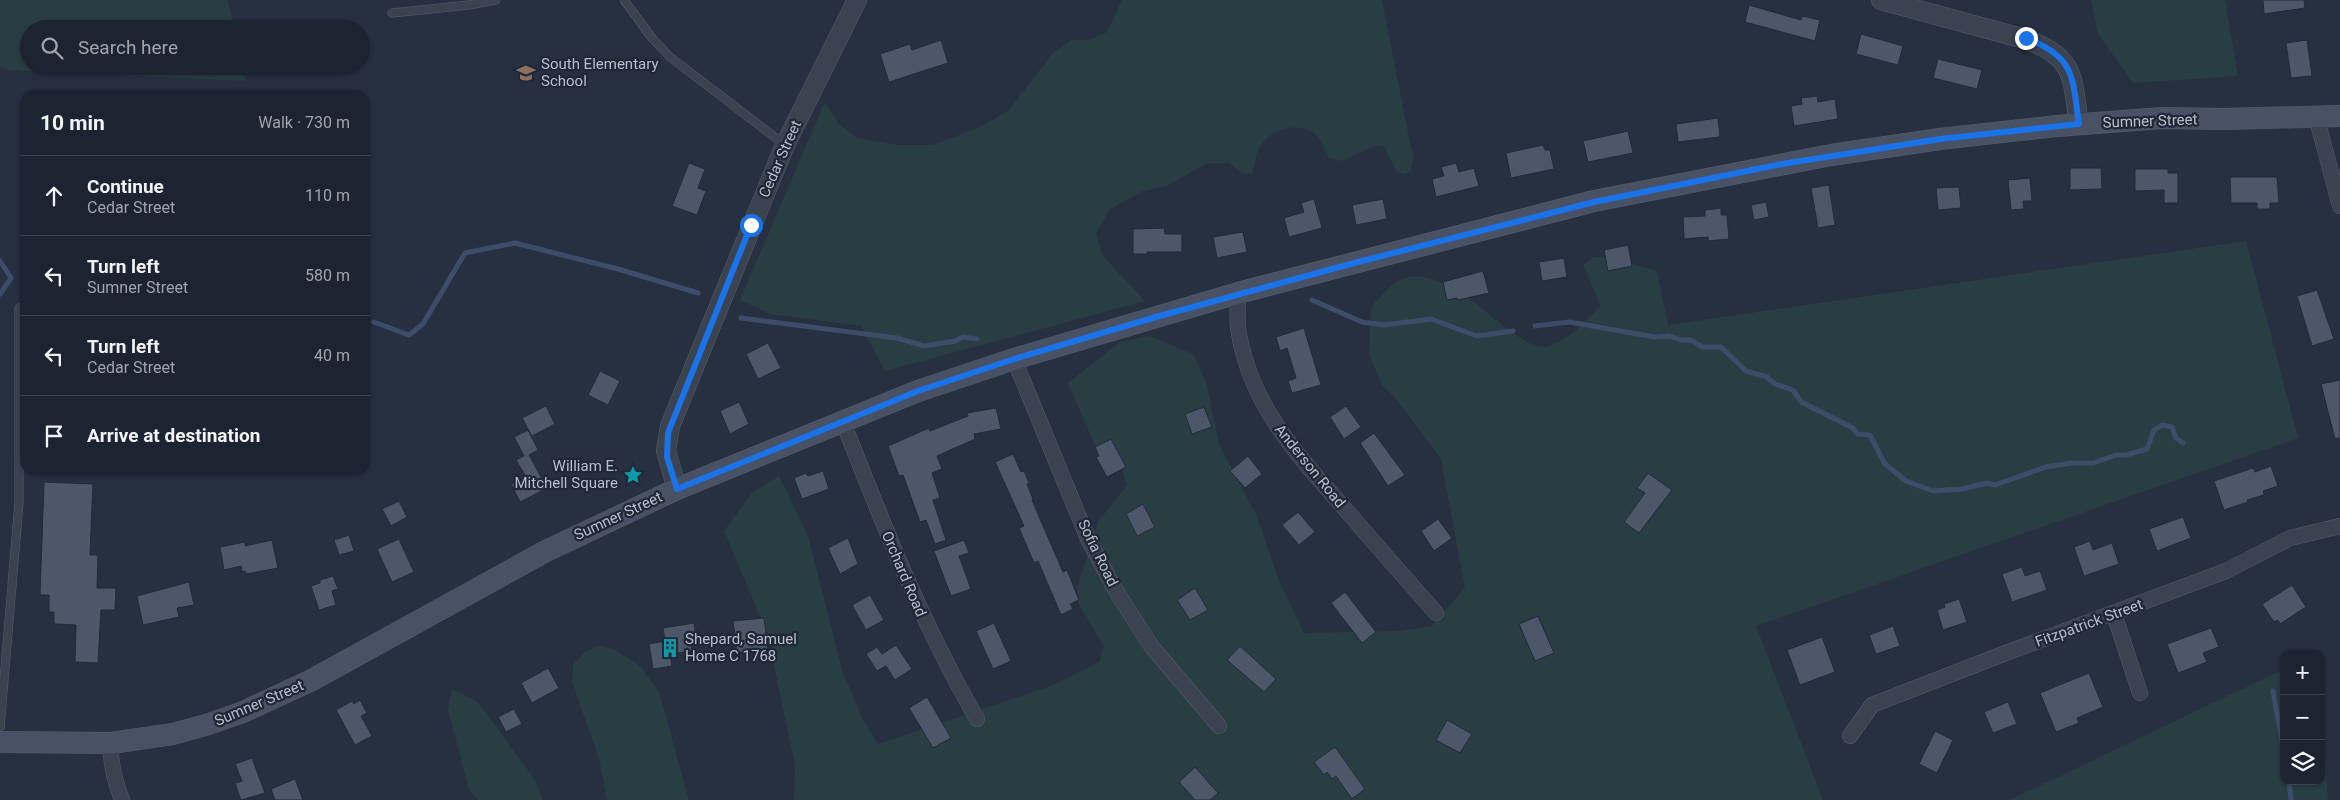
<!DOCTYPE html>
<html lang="en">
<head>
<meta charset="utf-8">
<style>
	:root { --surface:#1d2431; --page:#252c39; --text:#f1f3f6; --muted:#a0a4ab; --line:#3b414d }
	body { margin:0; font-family:Roboto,sans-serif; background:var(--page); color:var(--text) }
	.controls { position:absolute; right:15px; bottom:15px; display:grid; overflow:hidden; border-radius:10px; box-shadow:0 1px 4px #0004 }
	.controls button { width:45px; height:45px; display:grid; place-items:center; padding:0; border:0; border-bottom:1px solid var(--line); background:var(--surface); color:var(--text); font:25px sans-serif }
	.stop { position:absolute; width:15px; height:15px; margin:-11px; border:4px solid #1a73e8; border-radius:50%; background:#fff }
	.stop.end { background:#1a73e8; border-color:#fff; box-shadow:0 1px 5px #0008 }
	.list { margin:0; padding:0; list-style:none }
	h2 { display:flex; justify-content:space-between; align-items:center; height:65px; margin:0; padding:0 20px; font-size:21px }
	h2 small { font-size:16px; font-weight:400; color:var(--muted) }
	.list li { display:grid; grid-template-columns:32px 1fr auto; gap:15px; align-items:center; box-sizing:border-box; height:80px; padding:0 20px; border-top:1px solid var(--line) }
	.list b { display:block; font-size:19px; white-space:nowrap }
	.list p { margin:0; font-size:16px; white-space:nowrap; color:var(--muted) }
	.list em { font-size:16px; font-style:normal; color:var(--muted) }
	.icon { flex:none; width:28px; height:28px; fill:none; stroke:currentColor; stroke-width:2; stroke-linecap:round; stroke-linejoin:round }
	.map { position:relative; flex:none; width:2340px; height:800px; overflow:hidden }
	.search { position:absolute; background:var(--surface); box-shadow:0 1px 4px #0004; left:20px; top:20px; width:350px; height:55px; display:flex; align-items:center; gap:12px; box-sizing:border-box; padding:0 18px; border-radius:28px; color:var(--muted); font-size:19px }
	.panel { position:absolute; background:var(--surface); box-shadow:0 1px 4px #0004; left:20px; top:90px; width:350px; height:385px; border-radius:15px }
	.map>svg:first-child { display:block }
	.green { fill:#293e42 }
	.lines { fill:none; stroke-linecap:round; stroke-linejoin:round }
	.stream { stroke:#3d4d69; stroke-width:5 }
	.building { fill:#4d576a; stroke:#222938 }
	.service-casing { stroke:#565e6b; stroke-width:9 }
	.minor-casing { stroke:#565e6b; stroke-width:16 }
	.tertiary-casing { stroke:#565e6b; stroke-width:20 }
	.secondary-casing { stroke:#565e6b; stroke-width:22 }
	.service { stroke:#3b4351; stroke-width:8 }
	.minor { stroke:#3b4351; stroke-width:15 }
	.tertiary { stroke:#3b4351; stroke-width:19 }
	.secondary { stroke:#495164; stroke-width:21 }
	.route { stroke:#1a73e8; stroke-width:6 }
	.labels { text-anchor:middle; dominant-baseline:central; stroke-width:4.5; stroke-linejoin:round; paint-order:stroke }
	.poi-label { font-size:15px; fill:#b8becb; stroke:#202736; text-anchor:start }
	.street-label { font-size:15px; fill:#b8becb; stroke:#202736 }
</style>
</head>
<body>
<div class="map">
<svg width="2340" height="800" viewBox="0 0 2340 800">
	<rect width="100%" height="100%" fill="#273041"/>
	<!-- green -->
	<path class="green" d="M0,0h228l6,29h-205v37h214l3,15 -238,-11 -8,-4z
		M1122,0h260l27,138 5,19 -4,15 -6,2 -8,-3 -12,-25h-10l-32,15 -14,-4c-3,-8 -8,-19 -14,-24 -17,-11 -42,-5 -52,11 -6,9 -8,20 -10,30l-10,-1 -13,-10h-22l-40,23 -25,5 -33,19 -13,24 7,22 42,45 -260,70 -24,-45 -91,-12 -30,-14 85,-198 13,21 19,15 41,7h35l47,-18 28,-16 45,-58 19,-13h18l17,-8z
		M2091,0h134l13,76 -105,7 -35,-49z
		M2246,241l52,197 -542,188 67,174h-1029l1,-35 -23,-109 -1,-14 -47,-111 28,-38 27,-17 29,60 34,134 19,46 17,28 173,-58 48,-24 5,-16 -25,-41 -2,-17 21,-66 29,-37 -5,-15 -25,-20 -29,-67 52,-41 30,-6 43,18 13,28 13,62 37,70 23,67 25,52 96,-2 32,-5 33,-38 -24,-129 -47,-63 -12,-10 -13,-32 2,-47c7,-7 13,-16 21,-22 53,-40 122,73 158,61 21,-8 36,-25 51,-40l-18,-41 11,-8h15l48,14 11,54z
		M599,646l15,3 26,17 19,26 30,108h-82l-8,-42 -27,-76 1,-17 10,-12z
		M2284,669v112h37v-87l7,106h-318z
		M452,689l26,13 57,78 8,20h-65l-9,-11 -21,-79z"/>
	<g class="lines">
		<!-- stream -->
		<path class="stream" d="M0,261l11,17 -11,16
			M1312,300l50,22 22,3 47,-6 46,17 36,-5
			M741,318l156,20 27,8 31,-5 8,-4 14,2
			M374,322l35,13 14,-11 42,-71 50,-10 103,26 80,24
			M1535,326l34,-4 86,15 14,-1 12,4h10l11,7h19l25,24 21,6 8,7 18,6 8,12 52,26 4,6 13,1 15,29 21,17 27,10 29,-2 25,-6 8,2 51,-18 26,-4h21l23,-8h10l21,-6 7,-19 8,-5 10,2 4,11 7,5
			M2273,691l11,61
			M2289,781l2,19"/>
	</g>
	<!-- building -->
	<path class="building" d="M2263,0h41l1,8 -41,6z
		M1749,5l52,15 1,-4 18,4 -5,21 -70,-19z
		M1861,34l42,12 -5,19 -42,-11z
		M941,40l7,23 -59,19 -9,-28 30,-10 2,6z
		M2307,40l5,36 -21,2 -5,-35z
		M1938,59l44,11 -5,19 -44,-11z
		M1817,96l1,6 17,-3 3,20 -44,7 -3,-20 11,-2 -1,-6z
		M1718,118l2,19 -42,5 -2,-18z
		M1628,131l5,22 -45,9 -5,-21z
		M1543,145l2,5h5l4,19 -43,9 -5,-25z
		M689,163l16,6 -7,19 8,3 -9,24 -25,-9z
		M1456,163l3,9 15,-4 5,18 -43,11 -4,-18 12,-3 -3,-9z
		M2070,168h31l1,21 -32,1z
		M2135,169h33v4h10v30h-14v-13l-29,1z
		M2230,177h47l2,26h-9v6h-13v-6h-26z
		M2030,178l2,23h-9l1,8 -13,1 -3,-30z
		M1829,185l6,40 -17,3 -7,-40z
		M1959,187l2,21 -23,2 -2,-22z
		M1314,199l8,29 -33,9 -5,-19 20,-6 -3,-9z
		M1383,199l4,20 -31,6 -4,-20z
		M1766,202l3,15 -15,3 -3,-15z
		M1721,208v7h6l2,24 -21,2v-4l-24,2 -1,-22 22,-1v-6z
		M1164,228l1,6h17v18h-35l1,2h-15v-25z
		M1243,232l4,20 -30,6 -4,-21z
		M1628,245l4,21 -24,5 -4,-21z
		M1564,258l3,19 -25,4 -3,-19z
		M1483,271l6,22 -31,7 -1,-2 -10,2 -4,-18z
		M2317,290l17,49 -22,7 -15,-50z
		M1304,328l17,57 -29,8 -4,-12 8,-3 -9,-30 -7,3 -4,-14z
		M768,343l13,25 -23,11 -12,-25z
		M600,371l20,10 -12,24 -20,-10z
		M2340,380v58l-5,1 -14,-55z
		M739,402l10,22 -19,10 -10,-23z
		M546,406l9,18 -23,12 -10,-18z
		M1346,406l15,21 -17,12 -14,-22z
		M1204,407l8,20 -20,7 -7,-20z
		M996,408l5,21 -27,5 1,5 -38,17 5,13 -10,4 8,25 -7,2 13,40 -11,4 -9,-24 -6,2 -17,-47 -4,1 -11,-30 41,-18 1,3 38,-15 -1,-3z
		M528,430l10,20 -9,5 18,33 -27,14 -9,-18 15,-7 -10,-17 8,-4 -10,-19z
		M1374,433l31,42 -17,11 -28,-43z
		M1111,439l15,28 -19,10 -11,-20 3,-1 -4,-9z
		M1013,454l8,18 3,-1 5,12 -2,1 6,15 -1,1 31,72 4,-2 12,30 -9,4 3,5 -12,6 -23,-54 -4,2 -15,-35 5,-2 -29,-64z
		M1248,456l14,18 -17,14 -15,-17z
		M2271,466l7,20 -15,5 1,4 -17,5 1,2 -24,8 -10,-29 39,-13 2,4z
		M823,471l6,18 -27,10 -8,-21 12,-5 2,3z
		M1648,473l24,17 -33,43 -15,-11 21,-29 -8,-5z
		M44,482l49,2 -3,71h8l-1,33h19l-1,22h-14l-3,53 -23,-1 1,-37 -22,-1v-12h-5v-17h-9z
		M399,501l8,16 -16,9 -9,-17z
		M1143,504l12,23 -18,9 -11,-22z
		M1298,512l17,20 -16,13 -17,-20z
		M2183,517l8,21 -34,13 -8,-22z
		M1438,519l14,19 -18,13 -13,-20z
		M349,535l5,16 -15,4 -5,-15z
		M848,538l10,26 -18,10 -12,-26z
		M399,539l15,33 -22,10 -15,-33z
		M272,540l6,28 -32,6 -1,-3 -3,1 -1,-6 -17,4 -4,-23 25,-5v4z
		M964,540l5,13 -10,3 12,33 -20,7 -17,-45z
		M2090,541l3,9 19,-7 7,21 -35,12 -10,-29z
		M2022,567l3,9 15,-5 7,19 -35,12 -10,-28z
		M333,576l5,13 -6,2 4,14 -17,5 -8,-24 9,-3v-3z
		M189,582l5,23 -17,3 2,9 -36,8 -6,-29z
		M2292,585l14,22 -26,17 -2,-4 -4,2 -12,-18z
		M1195,588l13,22 -18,10 -13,-20z
		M1345,592l31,40 -14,11 -31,-40z
		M870,595l14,25 -18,10 -14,-25z
		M1959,599l8,23 -24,8 -6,-20 8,-3 -1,-3z
		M1538,616l16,37 -19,8 -16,-37z
		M764,618l4,31 -31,4 -4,-32z
		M694,623l3,21 -6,1 1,6 -22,3 2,12 -19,3 -4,-25 16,-3 -2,-13z
		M994,623l17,38 -18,8 -17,-38z
		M1893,626l7,20 -24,8 -7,-19z
		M2211,628l8,19 -16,6 4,9 -29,11 -11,-29z
		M1822,637l13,35 -35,13 -13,-35z
		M896,645l16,24 -17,11 -9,-14 -9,5 -11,-17 11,-7 5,7z
		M1240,646l36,33 -12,13 -37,-32z
		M548,668l11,20 -27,15 -11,-20z
		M2089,673l14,34 -26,11 2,5 -23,9 -16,-39z
		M927,697l24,41 -18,10 -24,-40z
		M360,700l7,13 -6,3 11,20 -17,9 -19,-35 16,-9 2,3z
		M2008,702l9,22 -24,9 -9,-21z
		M514,709l8,15 -16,8 -8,-15z
		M1447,720l25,14 -12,19 -24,-13z
		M1935,731l18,9 -16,33 -18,-9z
		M1335,747l30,42 -13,10 -16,-23 -4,3 -5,-7 -3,3 -10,-13z
		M252,758l13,35 -24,7 -6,-17 7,-2 -7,-17z
		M1195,767l23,26 -8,7h-15l-16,-18z
		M295,779l8,21h-28l-4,-11z"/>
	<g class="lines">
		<!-- service casing -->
		<g class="service-casing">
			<path id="service" d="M624,0l28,38 18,19 115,88
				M392,13l77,-8 27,-5
				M0,727l19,-224v-195"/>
		</g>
		<!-- minor casing -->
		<g class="minor-casing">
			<path id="minor" d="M2316,116l24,90
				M1238,293c0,11 -1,23 0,34 10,76 60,129 108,183 30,35 60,69 90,103
				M1014,359l75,182 30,55 33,51 67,79
				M843,422c40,102 79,202 134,297
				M2114,614l26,79
				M1850,736l22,-31 139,-54 215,-80 64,-33 50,-12
				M111,743c-1,19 4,39 11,57"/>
		</g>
		<!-- tertiary casing -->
		<g class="tertiary-casing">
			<path id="tertiary" d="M1881,0l144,39c51,18 47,38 54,86
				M677,489l-11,-38 4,-25 115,-281 72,-145"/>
		</g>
		<!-- secondary casing -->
		<g class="secondary-casing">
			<path id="secondary" d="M0,742l111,1 62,-9 36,-10 34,-12 67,-31 236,-130 131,-62 241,-98 96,-32 224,-66 356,-92 237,-46 109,-16 117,-13 105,-8 61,1 117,-3"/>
		</g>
		<!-- service -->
		<use href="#service" class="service"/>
		<!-- minor -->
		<use href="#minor" class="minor"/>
		<!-- tertiary -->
		<use href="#tertiary" class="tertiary"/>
		<!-- secondary -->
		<use href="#secondary" class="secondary"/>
	</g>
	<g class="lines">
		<!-- route -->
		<path class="route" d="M751,225l-83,208 -1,24 10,32 241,-98 96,-32 142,-42 202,-55 236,-60 188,-38 158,-25 139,-15c-7,-48 -3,-66 -53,-86"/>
	</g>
	<!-- icons -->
	<defs>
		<g id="school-bare" transform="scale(1.5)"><path d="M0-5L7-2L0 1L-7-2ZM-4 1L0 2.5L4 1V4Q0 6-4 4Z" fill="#8d6e63" stroke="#202736" stroke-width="2.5" paint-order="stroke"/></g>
		<g id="sight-bare" transform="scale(1.5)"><path d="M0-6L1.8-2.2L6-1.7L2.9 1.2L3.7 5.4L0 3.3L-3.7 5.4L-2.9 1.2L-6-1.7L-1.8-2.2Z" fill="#0f9aa8" stroke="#202736" stroke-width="2.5" paint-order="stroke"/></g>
		<g id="building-bare" transform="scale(1.5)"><path d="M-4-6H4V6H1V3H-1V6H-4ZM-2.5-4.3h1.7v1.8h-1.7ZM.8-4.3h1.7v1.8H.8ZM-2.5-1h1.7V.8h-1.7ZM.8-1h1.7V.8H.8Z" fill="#0f9aa8" stroke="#202736" stroke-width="2.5" paint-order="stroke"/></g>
	</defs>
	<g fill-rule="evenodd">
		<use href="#school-bare" x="526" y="73"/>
		<use href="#sight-bare" x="633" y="475"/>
		<use href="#building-bare" x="670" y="648"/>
	</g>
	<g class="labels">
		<!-- poi labels -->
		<g class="poi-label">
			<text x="541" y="64">South Elementary<tspan x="541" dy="17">School</tspan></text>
			<text x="618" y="466" text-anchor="end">William E.<tspan x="618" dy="17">Mitchell Square</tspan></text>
			<text x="685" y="639">Shepard, Samuel<tspan x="685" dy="17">Home C 1768</tspan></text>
		</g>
		<!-- street labels -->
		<g class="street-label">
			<text transform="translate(2150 121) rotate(-2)">Sumner Street</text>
			<text transform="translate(780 159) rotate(-66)">Cedar Street</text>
			<text transform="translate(1310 466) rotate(51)">Anderson Road</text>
			<text transform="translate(618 516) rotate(-25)">Sumner Street</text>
			<text transform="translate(1098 553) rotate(64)">Sofia Road</text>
			<text transform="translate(904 574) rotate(67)">Orchard Road</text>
			<text transform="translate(2089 623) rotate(-20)">Fitzpatrick Street</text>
			<text transform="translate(259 703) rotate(-23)">Sumner Street</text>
		</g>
	</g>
</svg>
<div class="controls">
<button>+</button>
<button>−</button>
<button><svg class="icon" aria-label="layers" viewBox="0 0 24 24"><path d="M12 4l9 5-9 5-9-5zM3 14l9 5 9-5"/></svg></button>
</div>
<div class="stop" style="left:751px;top:225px"></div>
<div class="stop end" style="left:2026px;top:38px"></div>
<div class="search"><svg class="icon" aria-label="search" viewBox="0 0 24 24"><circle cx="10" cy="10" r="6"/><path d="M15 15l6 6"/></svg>Search here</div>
<section class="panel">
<h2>10 min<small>Walk · 730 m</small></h2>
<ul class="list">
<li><svg class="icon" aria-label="ahead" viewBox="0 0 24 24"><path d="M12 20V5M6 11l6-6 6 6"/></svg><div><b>Continue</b><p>Cedar Street</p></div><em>110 m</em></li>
<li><svg class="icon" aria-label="left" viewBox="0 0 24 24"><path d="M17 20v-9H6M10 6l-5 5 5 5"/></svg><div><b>Turn left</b><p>Sumner Street</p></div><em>580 m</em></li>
<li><svg class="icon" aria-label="left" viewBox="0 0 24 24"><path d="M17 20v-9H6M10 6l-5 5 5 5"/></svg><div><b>Turn left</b><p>Cedar Street</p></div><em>40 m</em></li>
<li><svg class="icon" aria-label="arrive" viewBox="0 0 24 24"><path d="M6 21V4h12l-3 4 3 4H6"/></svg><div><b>Arrive at destination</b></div></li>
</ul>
</section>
</div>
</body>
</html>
